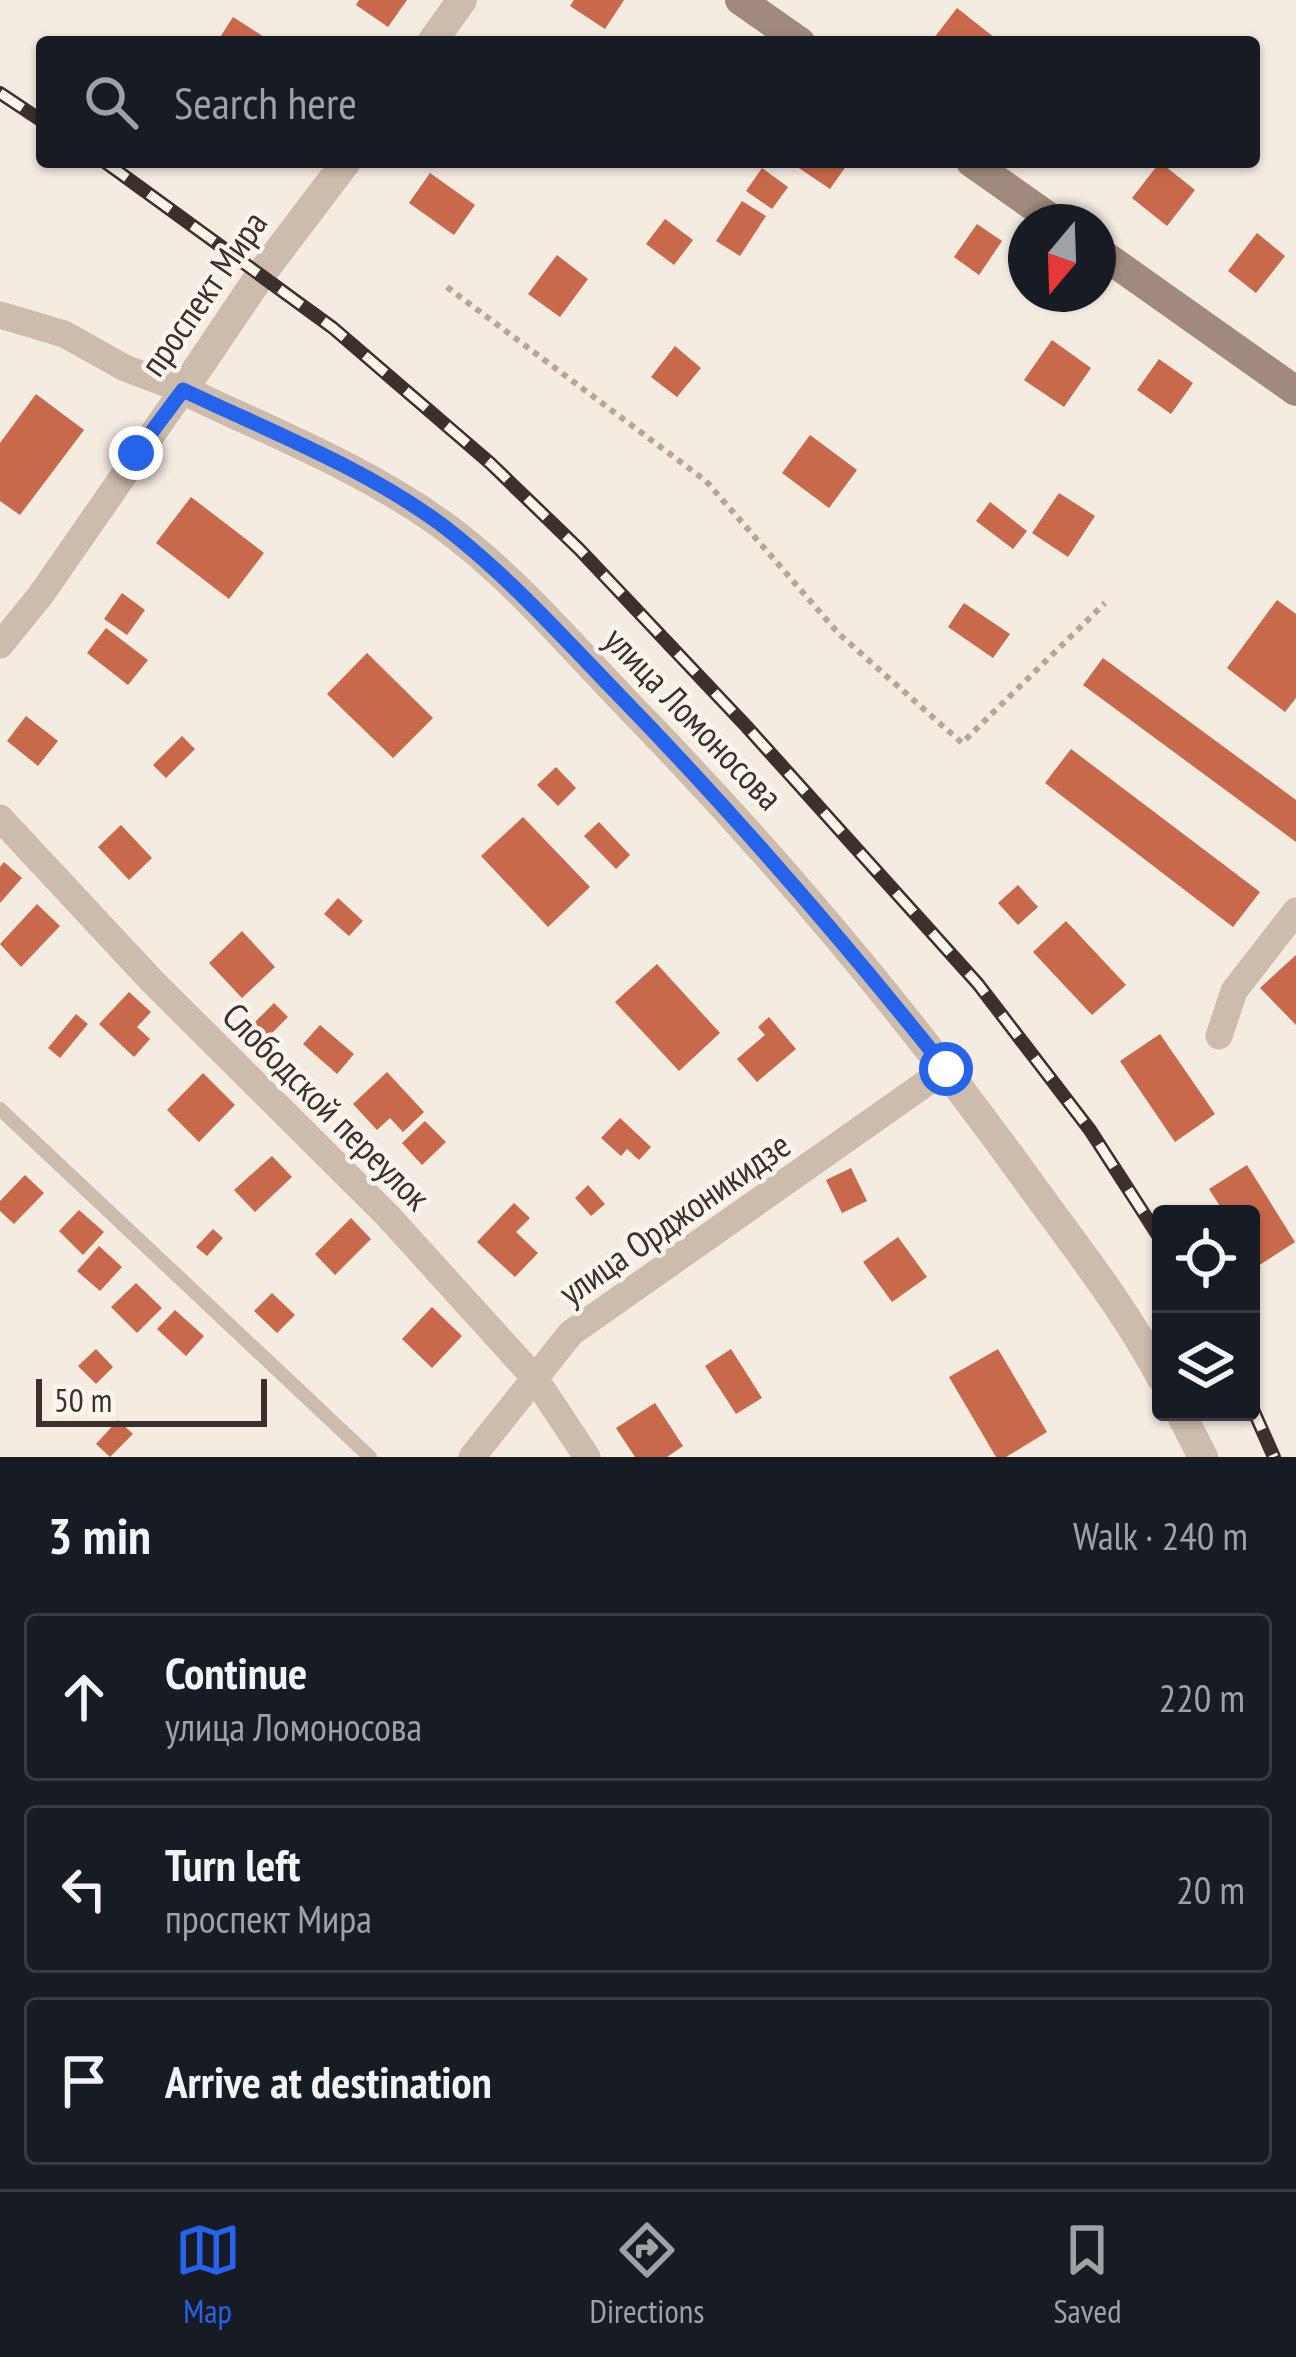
<!DOCTYPE html>
<html lang="en">
<head>
<meta charset="utf-8">
<style>
	:root { --surface:#171b24; --page:#242831; --text:#f1f3f6; --muted:#9ea1a6; --line:#363941; --accent:#2563eb }
	body { margin:0; font-family:"PT Sans Narrow",sans-serif; background:var(--page); color:var(--text) }
	.controls { position:absolute; right:36px; bottom:36px; display:grid; overflow:hidden; border-radius:12px; box-shadow:0 3px 9px #0004 }
	.controls button { width:108px; height:108px; display:grid; place-items:center; padding:0; border:0; border-bottom:3px solid var(--line); background:var(--surface); color:var(--text); font:60px sans-serif }
	.compass { position:absolute; left:1008px; top:204px; width:108px; height:108px; border-radius:50%; background:var(--surface); box-shadow:0 3px 9px #0004; rotate:199deg }
	.scale { position:absolute; left:36px; bottom:30px; width:231px; box-sizing:border-box; padding-left:12px; border:6px solid #3b302b; border-top:0; font-size:33px; line-height:42px; white-space:nowrap; color:#3b302b; -webkit-text-stroke:9px #fbf5ee; paint-order:stroke }
	.stop { position:absolute; width:36px; height:36px; margin:-27px; border:9px solid #2563eb; border-radius:50%; background:#fff }
	.stop.end { background:#2563eb; border-color:#fff; box-shadow:0 3px 12px #0008 }
	.list { margin:0; padding:0; list-style:none }
	h2 { display:flex; justify-content:space-between; align-items:center; height:156px; margin:0; padding:0 48px; font-size:51px }
	h2 small { font-size:39px; font-weight:400; color:var(--muted) }
	.list li { display:grid; grid-template-columns:78px 1fr auto; gap:36px; align-items:center; box-sizing:border-box; height:168px; margin:0 24px 24px; padding:0 24px; border:3px solid var(--line); border-radius:12px }
	.list b { display:block; font-size:45px; white-space:nowrap }
	.list p { margin:0; font-size:39px; white-space:nowrap; color:var(--muted) }
	.list em { font-size:39px; font-style:normal; color:var(--muted) }
	.icon { flex:none; width:66px; height:66px; fill:none; stroke:currentColor; stroke-width:2; stroke-linecap:round; stroke-linejoin:round }
	.map { position:relative; flex:none; width:1296px; height:1457px; overflow:hidden }
	.search { position:absolute; background:var(--surface); box-shadow:0 3px 9px #0004; left:36px; right:36px; top:36px; height:132px; display:flex; align-items:center; gap:30px; box-sizing:border-box; padding:0 42px; border-radius:12px; color:var(--muted); font-size:45px }
	.sheet { height:732px; background:var(--surface) }
	nav { display:flex; justify-content:space-around; align-items:center; box-sizing:border-box; height:168px; border-top:3px solid var(--line); background:var(--surface); font-size:33px; color:var(--muted) }
	nav a { display:grid; justify-items:center; gap:6px }
	nav .on { color:var(--accent) }
	.map>svg:first-child { display:block }
	.building { fill:#c8694b }
	.lines { fill:none; stroke-linecap:round; stroke-linejoin:round }
	.path { stroke:#b9a596; stroke-width:6; stroke-dasharray:6 6; stroke-linecap:butt }
	.service { stroke:#cdbbac; stroke-width:14 }
	.minor { stroke:#cdbbac; stroke-width:27 }
	.tertiary { stroke:#cdbbac; stroke-width:30 }
	.secondary { stroke:#a18a7d; stroke-width:30 }
	.rail-casing { stroke:#3b302b; stroke-width:14 }
	.rail { stroke:#fbf5ee; stroke-width:9; stroke-dasharray:27; stroke-linecap:butt }
	.route { stroke:#2563eb; stroke-width:15 }
	.labels { text-anchor:middle; dominant-baseline:central; stroke-width:9; stroke-linejoin:round; paint-order:stroke }
	.street-label { font-size:36px; fill:#3b302b; stroke:#fbf5ee }
</style>
</head>
<body>
<div class="map">
<svg width="1296" height="1457" viewBox="0 0 1296 1457">
	<rect width="100%" height="100%" fill="#f4ebe1"/>
	<!-- building -->
	<path class="building" d="M359,0h48l-19,27 -32,-22z
		M574,0h50l-19,29 -35,-23z
		M957,8l43,34h-69z
		M233,17l39,25h-55z
		M799,162h50l-19,27 -34,-23z
		M1160,162l35,28 -28,36 -35,-28z
		M762,168l26,19 -16,22 -26,-18z
		M430,173l45,32 -21,30 -45,-32z
		M742,201l24,15 -26,40 -24,-15z
		M665,219l28,21 -19,25 -28,-21z
		M977,224l25,17 -23,34 -25,-18z
		M1257,233l28,23 -29,37 -28,-22z
		M557,255l31,24 -28,38 -32,-23z
		M1052,340l39,28 -27,39 -40,-27z
		M675,346l26,22 -24,29 -26,-20z
		M1159,359l34,24 -22,31 -34,-24z
		M36,394l48,36 -64,85 -20,-14v-58z
		M810,435l47,35 -28,38 -47,-35z
		M1059,493l36,23 -27,41 -36,-24z
		M191,497l73,56 -35,46 -73,-56z
		M990,502l37,29 -14,18 -37,-28z
		M122,593l23,17 -18,25 -23,-16z
		M1277,600l19,14v84l-11,14 -58,-44z
		M964,603l46,31 -17,24 -45,-31z
		M106,628l42,32 -20,25 -41,-32z
		M367,653l66,65 -40,40 -66,-64z
		M1103,658l193,142v42l-213,-157z
		M26,716l32,25 -20,25 -31,-25z
		M182,736l13,13 -29,29 -13,-13z
		M1071,749l189,143 -27,35 -188,-144z
		M556,767l20,21 -18,18 -21,-21z
		M523,817l67,70 -42,40 -67,-71z
		M599,822l31,33 -14,14 -32,-33z
		M121,825l31,33 -23,22 -31,-33z
		M4,862l18,16 -22,25v-36z
		M1018,885l20,22 -20,18 -20,-22z
		M338,898l25,23 -14,15 -25,-22z
		M37,904l23,22 -39,41 -21,-23z
		M1066,921l60,64 -34,30 -59,-63z
		M242,931l33,36 -33,31 -33,-35z
		M1296,955v70l-36,-37z
		M657,964l63,69 -41,38 -64,-69z
		M129,992l22,20 -14,15 13,12 -16,18 -35,-33z
		M274,1003l14,14 -20,20 -14,-14z
		M76,1014l12,10 -28,34 -12,-10z
		M769,1017l27,32 -39,33 -20,-23 28,-24 -7,-8z
		M320,1025l34,29 -17,20 -34,-30z
		M1160,1034l55,80 -40,28 -55,-81z
		M387,1072l37,40 -21,20 -13,-14 -13,12 -24,-26z
		M203,1073l32,32 -36,37 -32,-32z
		M620,1118l31,29 -12,13 -12,-11 -6,7 -20,-18z
		M425,1121l21,21 -24,23 -20,-22z
		M272,1156l20,21 -37,35 -21,-22z
		M1247,1165l48,77 -37,24 -7,-11v-41h-26l-16,-25z
		M851,1168l16,33 -25,12 -16,-33z
		M25,1175l19,18 -30,31 -14,-13v-10z
		M588,1185l17,19 -14,12 -16,-18z
		M514,1203l16,15 -14,14 22,21 -23,24 -38,-35z
		M79,1210l25,22 -21,23 -24,-24z
		M351,1218l20,21 -36,36 -20,-21z
		M213,1229l10,9 -16,18 -11,-9z
		M898,1237l29,40 -35,25 -29,-40z
		M99,1246l23,21 -22,24 -23,-20z
		M136,1283l26,25 -25,25 -26,-26z
		M272,1293l23,22 -18,18 -23,-22z
		M432,1307l30,29 -30,32 -30,-29z
		M175,1310l29,26 -18,20 -29,-27z
		M96,1349l17,18 -17,17 -18,-18z
		M731,1349l31,49 -26,16 -31,-48z
		M998,1349l49,83 -41,25h-10l-47,-80z
		M655,1403l28,43 -16,11h-32l-19,-29z
		M118,1420l15,14 -23,23 -14,-13z"/>
	<g class="lines">
		<!-- path -->
		<path class="path" d="M447,287l259,194 133,153 123,109 143,-140"/>
		<!-- service -->
		<path class="service" d="M0,1109l370,348"/>
		<!-- minor -->
		<path class="minor" d="M0,315l64,19 61,34 58,22 -143,206 -40,49
			M0,818l152,163 236,235 146,161 53,80
			M1219,1036l15,-45 62,-80
			M472,1457l99,-124 375,-264"/>
		<!-- tertiary -->
		<path class="tertiary" d="M432,42l30,-42
			M346,162l-84,111 -79,117c86,41 180,78 258,134 71,51 130,122 190,184 144,148 276,305 397,473 46,64 96,126 133,196
			M1180,1412l23,45"/>
		<!-- secondary -->
		<path class="secondary" d="M740,0l60,42
			M971,162l85,60
			M1098,251l198,140"/>
		<!-- rail casing -->
		<g class="rail-casing">
			<path id="rail" d="M0,93l42,28
				M105,162l228,166 157,135 89,86 168,178 231,257 112,146 71,110
				M1251,1405l23,52"/>
		</g>
		<!-- rail -->
		<use href="#rail" class="rail"/>
	</g>
	<g class="lines">
		<!-- route -->
		<path class="route" d="M136,453l47,-63c86,41 182,78 259,135 63,48 118,109 172,165 120,123 225,245 332,379"/>
	</g>
	<g class="labels">
		<!-- street labels -->
		<g class="street-label">
			<text transform="translate(203 293) rotate(-55)">проспект Мира</text>
			<text transform="translate(694 718) rotate(46)">улица Ломоносова</text>
			<text transform="translate(327 1106) rotate(45)">Слободской переулок</text>
			<text transform="translate(674 1218) rotate(-35)">улица Орджоникидзе</text>
		</g>
	</g>
</svg>
<div class="controls">
<button><svg class="icon" aria-label="locate" viewBox="0 0 24 24"><circle cx="12" cy="12" r="6"/><path d="M12 2v4M12 18v4M2 12h4M18 12h4"/></svg></button>
<button><svg class="icon" aria-label="layers" viewBox="0 0 24 24"><path d="M12 4l9 5-9 5-9-5zM3 14l9 5 9-5"/></svg></button>
</div>
<svg class="compass" viewBox="-18 -18 36 36"><path d="M0-13l5 13h-10z" fill="#e53935"/><path d="M0 13l5-13h-10z" fill="#9ea1a6"/></svg>
<div class="scale">50 m</div>
<div class="stop" style="left:946px;top:1069px"></div>
<div class="stop end" style="left:136px;top:453px"></div>
<div class="search"><svg class="icon" aria-label="search" viewBox="0 0 24 24"><circle cx="10" cy="10" r="6"/><path d="M15 15l6 6"/></svg>Search here</div>
</div>
<section class="sheet">
<h2>3 min<small>Walk · 240 m</small></h2>
<ul class="list">
<li><svg class="icon" aria-label="ahead" viewBox="0 0 24 24"><path d="M12 20V5M6 11l6-6 6 6"/></svg><div><b>Continue</b><p>улица Ломоносова</p></div><em>220 m</em></li>
<li><svg class="icon" aria-label="left" viewBox="0 0 24 24"><path d="M17 20v-9H6M10 6l-5 5 5 5"/></svg><div><b>Turn left</b><p>проспект Мира</p></div><em>20 m</em></li>
<li><svg class="icon" aria-label="arrive" viewBox="0 0 24 24"><path d="M6 21V4h12l-3 4 3 4H6"/></svg><div><b>Arrive at destination</b></div></li>
</ul>
</section>
<nav>
<a class="on"><svg class="icon" aria-label="map" viewBox="0 0 24 24"><path d="M3 6l6-2 6 2 6-2v14l-6 2-6-2-6 2zM9 4v14M15 6v14"/></svg>Map</a>
<a><svg class="icon" aria-label="directions" viewBox="0 0 24 24"><path d="M12 3l9 9-9 9-9-9zM9 14v-3h6M13 9l2 2-2 2"/></svg>Directions</a>
<a><svg class="icon" aria-label="saved" viewBox="0 0 24 24"><path d="M7 4h10v16l-5-4-5 4z"/></svg>Saved</a>
</nav>
</body>
</html>
